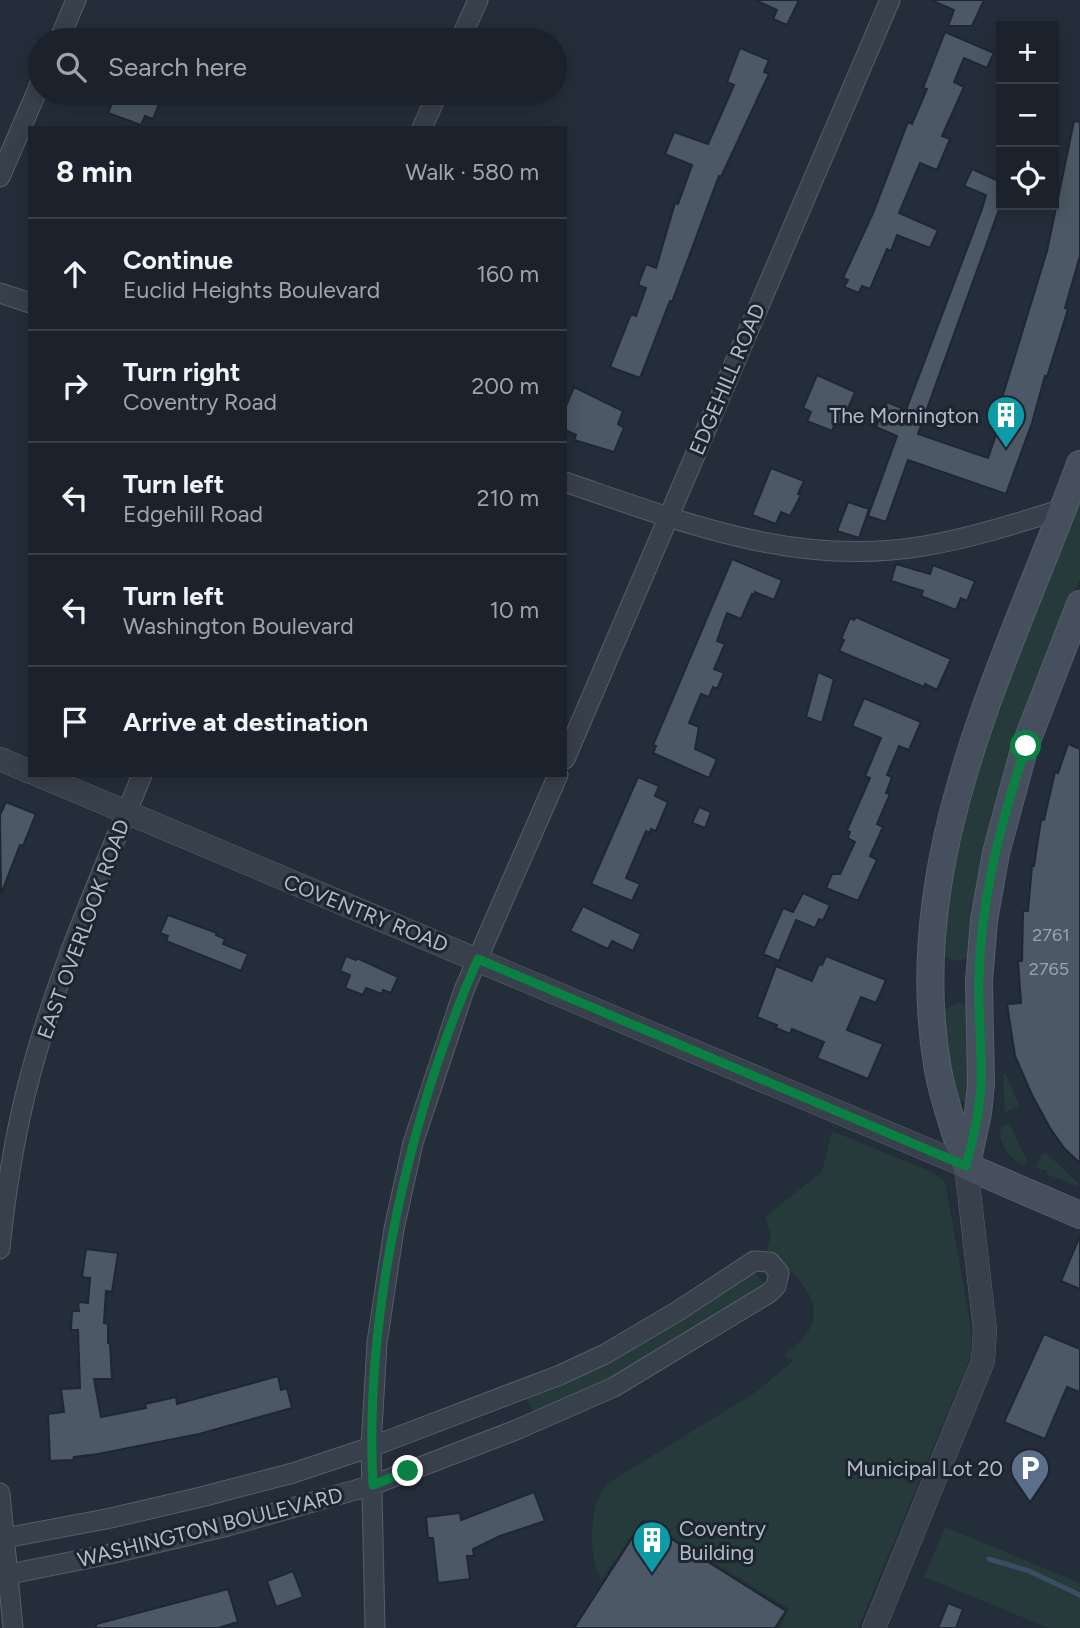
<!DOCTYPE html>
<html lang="en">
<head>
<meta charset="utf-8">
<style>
	:root { --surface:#1b222c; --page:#242a34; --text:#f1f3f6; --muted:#a0a4a9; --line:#393f48 }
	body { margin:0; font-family:Figtree,sans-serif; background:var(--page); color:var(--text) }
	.controls { position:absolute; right:21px; top:21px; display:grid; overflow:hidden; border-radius:0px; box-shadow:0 4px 18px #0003 }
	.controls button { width:63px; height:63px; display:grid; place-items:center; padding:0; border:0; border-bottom:2px solid var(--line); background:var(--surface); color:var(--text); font:35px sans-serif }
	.stop { position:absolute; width:21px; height:21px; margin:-16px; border:5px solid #0b8043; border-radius:50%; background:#fff }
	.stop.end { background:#0b8043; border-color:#fff; box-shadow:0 2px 7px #0008 }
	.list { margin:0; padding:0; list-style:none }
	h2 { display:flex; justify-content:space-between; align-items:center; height:91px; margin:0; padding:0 28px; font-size:30px }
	h2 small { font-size:23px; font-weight:400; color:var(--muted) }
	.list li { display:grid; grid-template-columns:46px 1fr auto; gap:21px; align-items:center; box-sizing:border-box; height:112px; padding:0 28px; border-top:2px solid var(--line) }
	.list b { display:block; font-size:26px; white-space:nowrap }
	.list p { margin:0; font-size:23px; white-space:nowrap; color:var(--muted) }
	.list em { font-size:23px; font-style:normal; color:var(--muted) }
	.icon { flex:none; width:38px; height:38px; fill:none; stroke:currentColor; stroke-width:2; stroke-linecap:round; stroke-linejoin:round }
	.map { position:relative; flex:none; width:1080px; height:1628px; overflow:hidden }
	.search { position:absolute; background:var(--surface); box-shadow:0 4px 18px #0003; left:28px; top:28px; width:539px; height:77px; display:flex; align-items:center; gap:18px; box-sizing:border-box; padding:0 24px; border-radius:38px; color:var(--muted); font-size:26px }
	.panel { position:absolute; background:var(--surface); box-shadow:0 4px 18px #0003; left:28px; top:126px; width:539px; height:651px; border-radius:0px }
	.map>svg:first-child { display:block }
	.green { fill:#263a3b }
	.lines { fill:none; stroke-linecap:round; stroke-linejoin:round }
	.stream { stroke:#3a4d62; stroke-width:5 }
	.building { fill:#4c5865; stroke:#1f2732; stroke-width:2 }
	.minor-casing { stroke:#565e69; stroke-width:21 }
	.tertiary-casing { stroke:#565e69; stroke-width:24 }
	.secondary-casing { stroke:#565e69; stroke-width:28 }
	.minor { stroke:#38404b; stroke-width:19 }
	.tertiary { stroke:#38404b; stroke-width:23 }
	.secondary { stroke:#464f5d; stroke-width:26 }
	.route { stroke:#0b8043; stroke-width:9 }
	.labels { text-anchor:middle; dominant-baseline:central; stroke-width:6; stroke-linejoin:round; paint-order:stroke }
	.number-label { font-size:18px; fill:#99a2ae }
	.street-label { font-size:21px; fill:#b3bbc6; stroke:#1d2530 }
	.poi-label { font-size:21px; fill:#b3bbc6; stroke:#1d2530; text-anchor:end }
</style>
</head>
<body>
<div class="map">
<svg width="1080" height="1628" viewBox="0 0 1080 1628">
	<rect width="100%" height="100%" fill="#242e3a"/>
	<!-- green -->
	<path class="green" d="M1080,493v85l-58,152 -49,221c-11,13 -22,13 -32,0l10,-83 23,-93z
		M958,1003l7,2 5,5 3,90 -14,2 -7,-23 -8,-69z
		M1003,1074h3l13,32 -14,6z
		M1009,1123l18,38 -3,5c-14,-7 -27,-23 -23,-40z
		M832,1131l100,41 13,10 26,146v25l-4,13 -109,262h-79l10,-19 -146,-90 -42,61c-12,-24 -11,-54 -4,-79 2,-7 9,-14 13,-19l146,-90 37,-31 -9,-5c7,-6 15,-13 21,-20 27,-35 -14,-64 -38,-87l4,-14 -6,-18 57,-45z
		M1046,1153l32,30 -1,3 -31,-12 1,-3 -11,-4 5,-12z
		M753,1270l11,14 -39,29 -111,64 -80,36 -8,-18z
		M945,1527l135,56v45h-31l-125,-51z"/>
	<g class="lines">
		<!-- stream -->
		<path class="stream" d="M989,1559l40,12 51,24"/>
	</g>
	<!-- building -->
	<path class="building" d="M755,0h44l-12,25 -14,-6 4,-9z
		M931,0h53l-12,26h-24l6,-16z
		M945,32l49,21 -7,15 -23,-10 -10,24 10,5 -22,49 8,3 -13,31 -17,-7 -21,50 39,17 -8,18 -33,-13 -6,16 -4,-2 -17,40 -8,-3 -3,7 -15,-6 4,-7 -5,-2 30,-65 35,-91 4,2 15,-35 -4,-1z
		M740,48l29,12 -5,12 5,2 -48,103 -2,-1 -47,126 -2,-1 -30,77 -30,-11 21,-53 5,2 10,-28 -8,-3 8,-21 10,4 19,-65 3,1 14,-39 -27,-11 9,-22 34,12 26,-59 -7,-3z
		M116,93h19l24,11 -6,15 -8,-3 -4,9 -33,-12z
		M1074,121l6,1v134l-15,52 3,1 -21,68 -2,-1 -13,47 -26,71 -98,-34 -22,62 -18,-6 29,-80 -21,-9 11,-25 19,8 76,-201 4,-14 -22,-9 8,-17 29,13v22l-83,230 70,24 20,-58 -6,-2 45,-147z
		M817,375l38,17 -14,33 -6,-2 -3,8 -25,-10 4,-9 -8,-4z
		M574,387l49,24 -5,13 6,4 -10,24 -40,-12 2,-5 -11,-5v-22z
		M771,468l33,13 -6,13 3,1 -11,21 -9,-4 -5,12 -24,-9z
		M848,502l21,7 -10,29 -22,-7z
		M732,559l50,21 -8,20 -19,-8 -1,3 -2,-1 -11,25 -14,-6 -10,28 8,3 -11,25 10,4 -7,16 -4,-2 -4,10 -8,-3 -12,29 10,4 -4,22 22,10 -8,19 -56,-25 3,-7 -3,-1z
		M896,564l34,10 3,-9 42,16 -8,20 -6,-3 -5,12 -35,-14 2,-5 -32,-10z
		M856,617l95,42 -14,31 -12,-6 -1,3 -85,-36 5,-11 -3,-1 9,-21 4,2z
		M818,672l16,7 -12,44 -16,-6z
		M864,698l57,24 -12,28 -10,-4 -12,29 5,2 -6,16 4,1 -13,30 6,3 -13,29 7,4 -19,41 -32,-13 6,-14h8l15,-32 -6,-3 -1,-2 2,-5 -3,-2 23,-52 -5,-2 16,-38 -29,-12z
		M1068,744l12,5v414l-16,-15 -14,-20 -18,-33 -17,-39 -8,-52 14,-1 -3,-42h4l1,-50h5l4,-45h2l7,-46h3l11,-48 3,1z
		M638,777l21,9 -4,10 13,6 -12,29 -5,-2 -1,4 -4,-2 -20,47 14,6 -8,17 -41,-17z
		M6,802l30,12 -13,32 -3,-1 -19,49 -1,-79z
		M699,807l12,5 -6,16 -13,-5z
		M803,893l27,12 -7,16 -4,-2 -4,9 -19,-8 -17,41 -16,-7 20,-46 10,4z
		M583,906l58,28 -8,17 -21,-10 -4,8 -38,-18z
		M168,915l49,18 -1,2 9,4 -2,5 25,10 -7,17 -75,-30 2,-5 -8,-3z
		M346,956l10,4 1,-2 41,19 -7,16 -8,-3 -1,4 -16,-6 -3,7 -18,-7 5,-13 -10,-4z
		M826,956l60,24 -10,23 -15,-6 -14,33 36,14 -15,35 -51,-21 7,-16 -32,-13 -2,5 -14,-6 1,-3 -20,-8 19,-51 36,15 7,-17 3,1z
		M1080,1236v53l-19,-8z
		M86,1249l32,4 -6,39 -6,-1 -2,32 4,1v19h2l2,36h-18l7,38 45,-9 -1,-4 31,-7 1,7 101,-28 3,14 6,-2 5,20 -93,26 -101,20 -24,3 -1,3 -23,1 -2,-47 16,-2 -3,-23 19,-1 -2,-58h-7l1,-19h7l-1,-9 10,1 2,-25 -8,-1z
		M1044,1334l36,15v43l-13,-5 -22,52 -41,-17z
		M534,1492l11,29 -45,15 -27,13 1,7h-7l3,23 -32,4 -5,-45h-5l-2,-21 34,-4 1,7z
		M643,1521l143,90 -11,17h-201z
		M293,1571l10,26 -27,10 -9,-26z
		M228,1589l10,33 -20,6h-122v-4z
		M948,1603l15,6 -7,19h-18z"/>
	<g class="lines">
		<!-- minor casing -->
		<g class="minor-casing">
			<path id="minor" d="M59,40l17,-40
				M460,40l18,-40
				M422,128l16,-35
				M0,177l40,-93
				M0,293l30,10
				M565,482c118,40 231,86 359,64 48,-8 93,-23 139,-37
				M565,759l325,-759
				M0,1249c5,-51 13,-103 25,-153 27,-111 74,-216 117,-321
				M0,1493l13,135
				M0,1539l111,-21 90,-21 92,-24 78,-26 189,-72 45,-21 73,-43 76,-50 16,1 9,11 -3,13 -7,7 -155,94 -98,43 -143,55 -145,41 -118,28 -110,22
				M375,1628l-4,-181 6,-104 17,-114 19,-86 51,-153 94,-215"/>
		</g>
		<!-- tertiary casing -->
		<g class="tertiary-casing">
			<path id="tertiary" d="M0,759l30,13
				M38,775l928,391 19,164 -2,31 -109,267"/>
		</g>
		<!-- secondary casing -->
		<g class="secondary-casing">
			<path id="secondary" d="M967,1164l11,-51 3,-29 -2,-103 5,-61 12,-67 29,-107 55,-142
				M966,1166c-10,-32 -22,-63 -28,-96 -38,-213 71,-413 142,-606
				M966,1166l114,49"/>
		</g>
		<!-- minor -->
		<use href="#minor" class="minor"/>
		<!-- tertiary -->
		<use href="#tertiary" class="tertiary"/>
		<!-- secondary -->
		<use href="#secondary" class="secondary"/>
	</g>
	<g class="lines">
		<!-- route -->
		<path class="route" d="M408,1471l-35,14c-9,-170 36,-371 105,-526l488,207c7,-27 14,-55 15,-84 1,-34 -3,-67 -2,-101 1,-80 22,-160 47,-235"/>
	</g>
	<!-- icons -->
	<defs>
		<g id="building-pin" transform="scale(2.0125)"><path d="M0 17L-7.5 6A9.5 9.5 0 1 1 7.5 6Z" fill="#0f9aa8" stroke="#1d2530"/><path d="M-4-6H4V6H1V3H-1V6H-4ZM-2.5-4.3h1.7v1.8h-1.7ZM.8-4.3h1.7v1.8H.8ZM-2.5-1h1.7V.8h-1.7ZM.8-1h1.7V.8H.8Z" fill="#fff"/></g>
		<g id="parking-pin" transform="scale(2.0125)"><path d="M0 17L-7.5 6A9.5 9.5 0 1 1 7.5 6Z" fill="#5c6f8a" stroke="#1d2530"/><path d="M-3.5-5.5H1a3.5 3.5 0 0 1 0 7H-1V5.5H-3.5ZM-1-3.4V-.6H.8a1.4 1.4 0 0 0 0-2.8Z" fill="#fff"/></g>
	</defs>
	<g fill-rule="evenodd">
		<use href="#building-pin" x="1006" y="415"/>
		<use href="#parking-pin" x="1030" y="1468"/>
		<use href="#building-pin" x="652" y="1540"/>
	</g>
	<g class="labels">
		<!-- number labels -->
		<g class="number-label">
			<text x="1051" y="935">2761</text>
			<text x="1049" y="969">2765</text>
		</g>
		<!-- street labels -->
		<g class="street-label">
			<text transform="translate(727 379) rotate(-67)">EDGEHILL ROAD</text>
			<text transform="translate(366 913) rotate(22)">COVENTRY ROAD</text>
			<text transform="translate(83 929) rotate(-70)">EAST OVERLOOK ROAD</text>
			<text transform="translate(210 1527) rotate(-14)">WASHINGTON BOULEVARD</text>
		</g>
		<!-- poi labels -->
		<g class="poi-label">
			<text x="979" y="415">The Mornington</text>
			<text x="1003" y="1468">Municipal Lot 20</text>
			<text x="679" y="1528" text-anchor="start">Coventry<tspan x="679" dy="24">Building</tspan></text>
		</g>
	</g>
</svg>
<div class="controls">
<button>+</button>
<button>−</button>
<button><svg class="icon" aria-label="locate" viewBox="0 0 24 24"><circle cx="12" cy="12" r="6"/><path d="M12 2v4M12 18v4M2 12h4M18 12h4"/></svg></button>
</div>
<div class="stop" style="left:1026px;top:746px"></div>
<div class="stop end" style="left:408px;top:1471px"></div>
<div class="search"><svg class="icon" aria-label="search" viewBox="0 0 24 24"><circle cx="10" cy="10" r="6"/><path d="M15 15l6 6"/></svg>Search here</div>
<section class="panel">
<h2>8 min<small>Walk · 580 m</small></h2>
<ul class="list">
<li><svg class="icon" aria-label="ahead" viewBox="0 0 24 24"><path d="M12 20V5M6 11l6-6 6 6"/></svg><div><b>Continue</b><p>Euclid Heights Boulevard</p></div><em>160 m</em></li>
<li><svg class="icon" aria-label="right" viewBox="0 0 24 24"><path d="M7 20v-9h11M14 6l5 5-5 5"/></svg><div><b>Turn right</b><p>Coventry Road</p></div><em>200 m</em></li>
<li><svg class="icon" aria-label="left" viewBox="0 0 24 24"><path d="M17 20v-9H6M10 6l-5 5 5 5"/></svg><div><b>Turn left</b><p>Edgehill Road</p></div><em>210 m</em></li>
<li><svg class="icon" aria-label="left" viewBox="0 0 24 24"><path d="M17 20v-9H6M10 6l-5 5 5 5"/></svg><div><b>Turn left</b><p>Washington Boulevard</p></div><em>10 m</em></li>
<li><svg class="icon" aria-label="arrive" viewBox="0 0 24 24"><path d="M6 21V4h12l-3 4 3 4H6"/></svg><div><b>Arrive at destination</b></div></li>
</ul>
</section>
</div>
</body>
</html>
